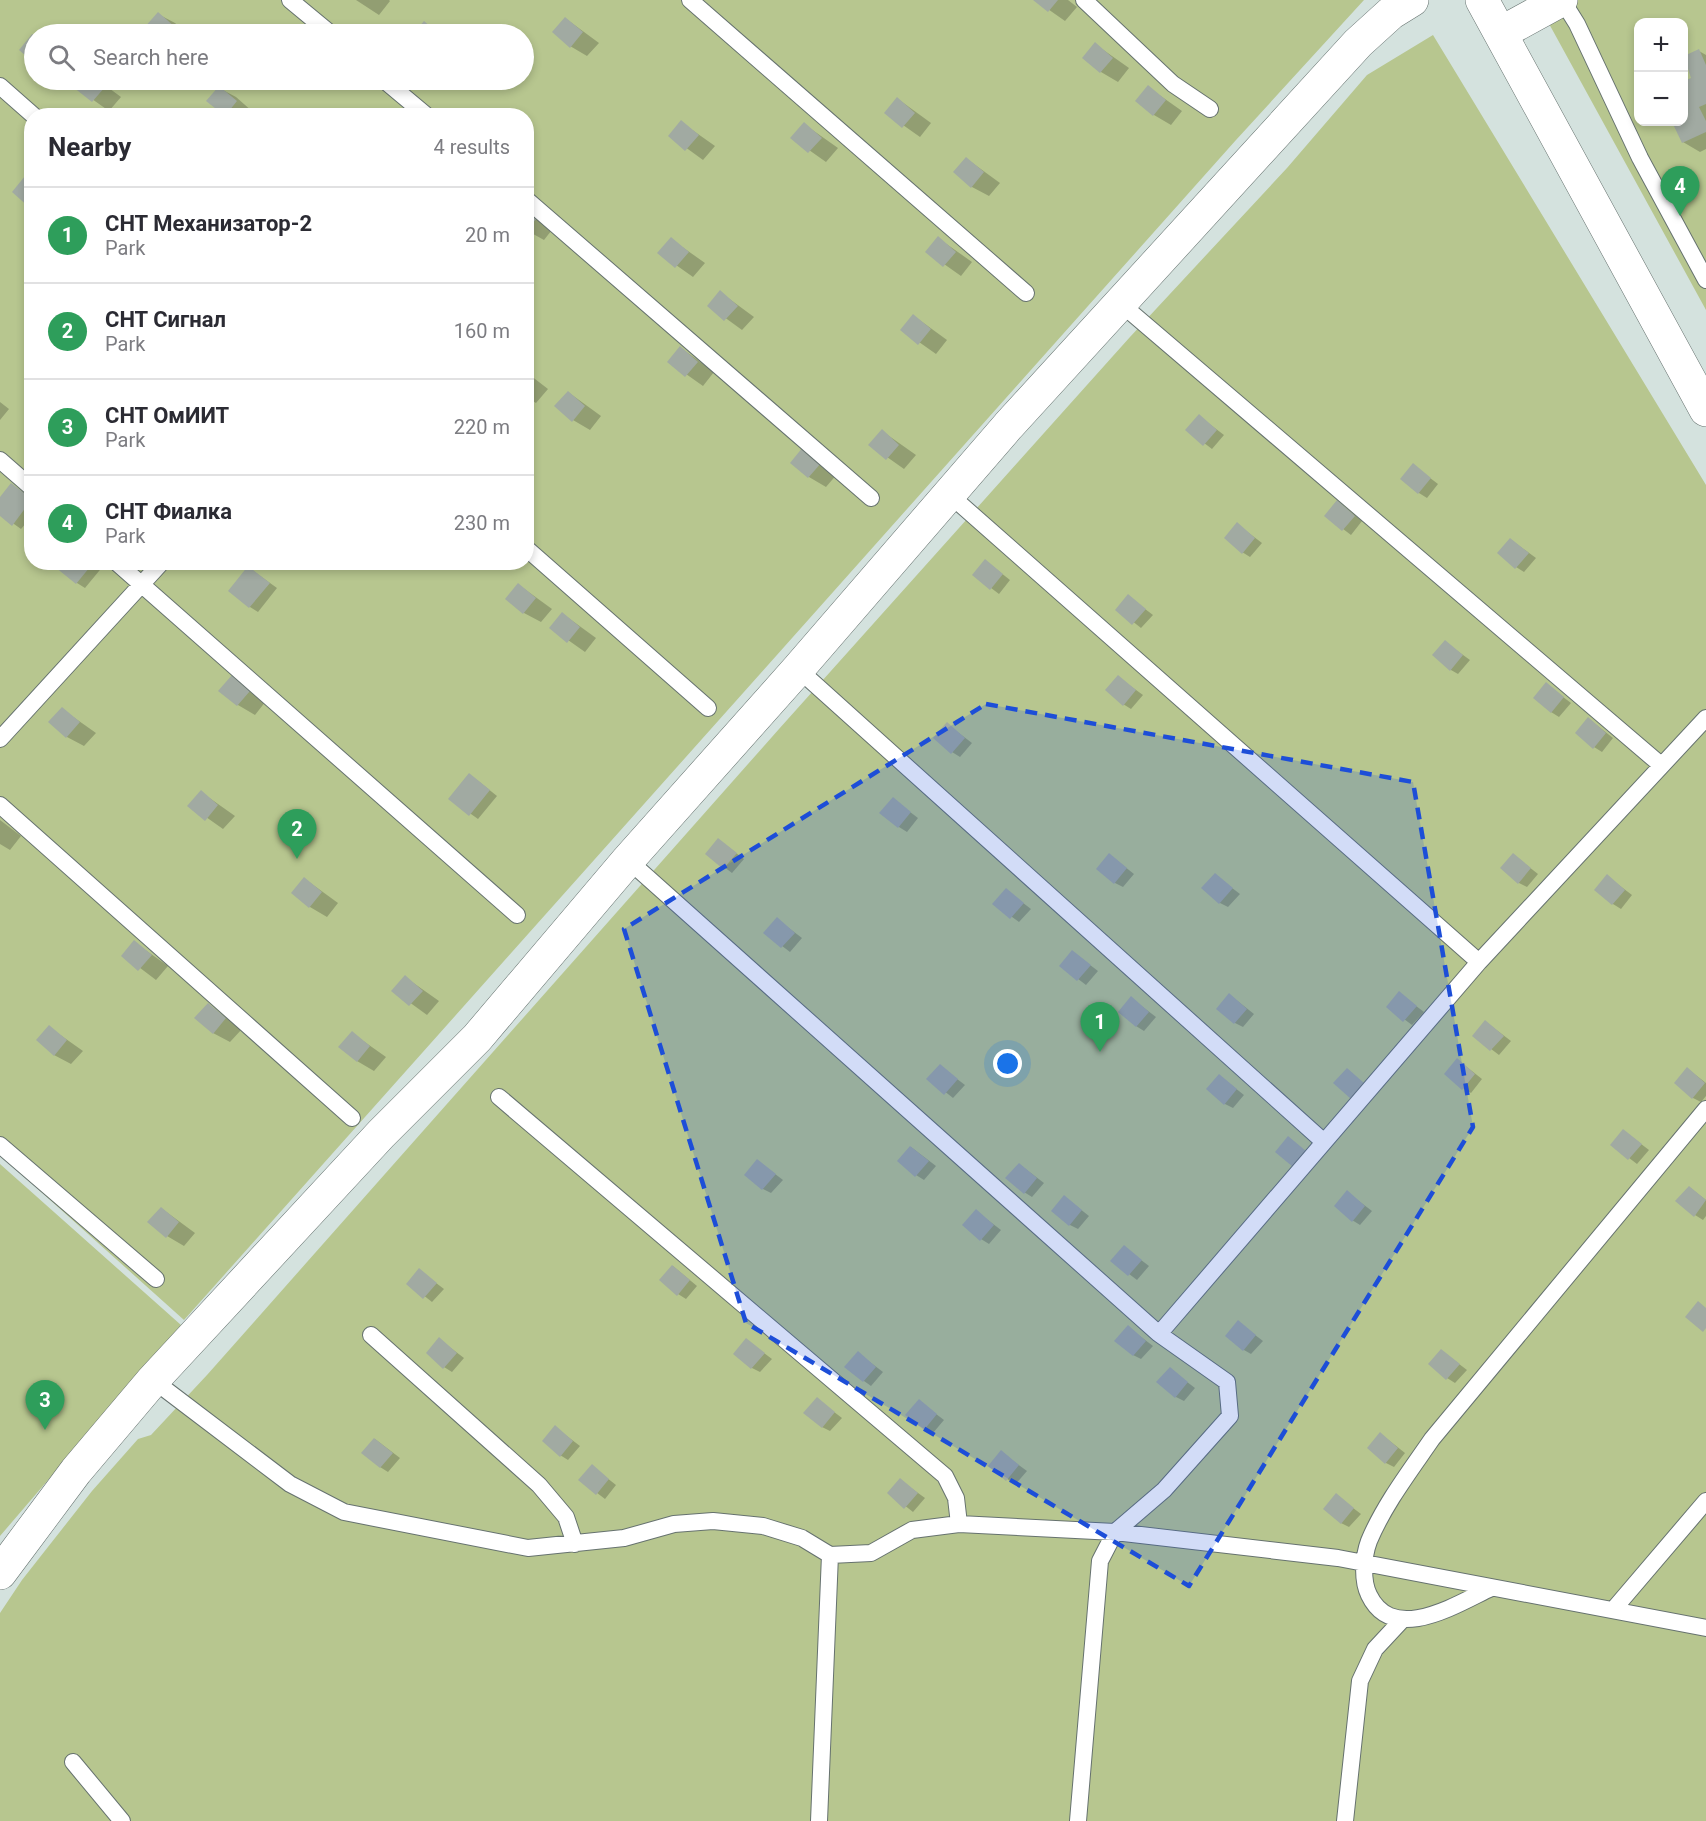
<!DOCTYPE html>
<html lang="en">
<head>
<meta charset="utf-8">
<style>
	:root { --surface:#fff; --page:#f7f7f7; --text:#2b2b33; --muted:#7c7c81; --line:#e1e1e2; --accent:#ea580c }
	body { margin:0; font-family:Roboto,sans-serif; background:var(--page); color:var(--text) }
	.controls { position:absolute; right:18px; top:18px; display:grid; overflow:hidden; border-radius:12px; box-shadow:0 3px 9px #0003 }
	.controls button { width:54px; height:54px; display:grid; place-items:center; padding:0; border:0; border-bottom:2px solid var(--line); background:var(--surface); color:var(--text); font:30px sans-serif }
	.you { position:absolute; left:1008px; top:1064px; width:21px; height:21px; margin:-15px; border:4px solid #fff; border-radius:50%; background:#1a73e8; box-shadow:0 0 0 9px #1a73e833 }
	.badge { display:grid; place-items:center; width:39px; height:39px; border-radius:50%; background:var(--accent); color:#fff; font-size:20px; font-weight:700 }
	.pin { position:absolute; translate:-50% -50px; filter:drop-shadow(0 2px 3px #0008) }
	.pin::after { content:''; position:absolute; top:32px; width:21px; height:18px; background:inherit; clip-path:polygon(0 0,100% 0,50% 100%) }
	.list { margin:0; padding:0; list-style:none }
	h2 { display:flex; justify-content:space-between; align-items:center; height:78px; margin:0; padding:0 24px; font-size:26px }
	h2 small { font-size:20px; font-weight:400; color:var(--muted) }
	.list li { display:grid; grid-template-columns:39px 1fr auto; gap:18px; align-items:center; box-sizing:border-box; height:96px; padding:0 24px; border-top:2px solid var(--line) }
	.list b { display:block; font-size:22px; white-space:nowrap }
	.list p { margin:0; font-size:20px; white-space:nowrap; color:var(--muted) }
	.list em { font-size:20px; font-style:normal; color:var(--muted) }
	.icon { flex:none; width:33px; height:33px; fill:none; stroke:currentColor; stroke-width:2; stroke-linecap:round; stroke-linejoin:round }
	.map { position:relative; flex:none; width:1706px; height:1821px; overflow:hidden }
	.search { position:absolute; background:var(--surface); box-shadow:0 3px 9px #0003; left:24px; top:24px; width:510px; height:66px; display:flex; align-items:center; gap:15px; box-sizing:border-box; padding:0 21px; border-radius:33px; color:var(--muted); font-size:22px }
	.panel { position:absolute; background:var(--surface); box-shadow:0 3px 9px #0003; left:24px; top:108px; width:510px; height:462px; border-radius:24px }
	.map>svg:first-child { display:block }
	.green { fill:#b7c68f; fill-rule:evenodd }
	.shadow { fill:#0003 }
	.building { fill:#a1aaa2 }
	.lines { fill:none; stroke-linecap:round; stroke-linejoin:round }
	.service-casing { stroke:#66726f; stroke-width:18 }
	.minor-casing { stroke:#66726f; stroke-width:34 }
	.tertiary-casing { stroke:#66726f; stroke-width:34 }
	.service { stroke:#fff; stroke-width:16 }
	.minor { stroke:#fff; stroke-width:33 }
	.tertiary { stroke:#fff; stroke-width:33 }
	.marked { fill:#1d4ed8; fill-opacity:0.2; stroke:#1d4ed8; stroke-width:4.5; stroke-dasharray:12 8; stroke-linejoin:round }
</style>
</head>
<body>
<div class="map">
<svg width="1706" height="1821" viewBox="0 0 1706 1821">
	<rect width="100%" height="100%" fill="#d4e2de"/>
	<!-- green -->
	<path class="green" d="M0,0h1364l-128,140 -1052,1180 -184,-165zM34,34h490v46h-490zM32,116h494v446h-494z
		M1536,0h170v310zM1638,22h46v100h-46z
		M1433,35l273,450v1336h-1706v-208l22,-33 70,-89 46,-52 13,-4 56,-60 572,-646 351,-392 157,-169 80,-93z
		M0,1164l181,161 -181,211z"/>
	<!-- shadow -->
	<path class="shadow" d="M356,0h33l1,1 -11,14z
		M1035,0h33l9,7 -12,14z
		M158,14l17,9 13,11h-33l-9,-7z
		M565,18l34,25 -12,13 -17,-10z
		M424,23l17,10 2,1h-29z
		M1095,44l34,24 -11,14 -17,-10z
		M1699,51l7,4v94l-6,3 -17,-10 -9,-20h10v-39l9,-5 -9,-20z
		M82,80h16l23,17 -12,14 -34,-24z
		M1148,87l34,24 -11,14 -17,-10z
		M219,88l17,9 17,15 -3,4 -25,-1z
		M898,99l33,24 -11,14 -34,-24z
		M286,108l13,8h-19z
		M681,122l34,24 -12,14 -33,-24z
		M804,124l34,24 -12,14 -34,-24z
		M967,159l33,24 -11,13 -17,-9z
		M526,205l29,21 -11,14 -18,-10z
		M938,238l34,24 -11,14 -34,-24z
		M671,239l34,24 -12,14 -34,-24z
		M720,292l34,25 -12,13 -33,-24z
		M914,316l33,24 -11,14 -34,-24z
		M681,348l33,24 -11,14 -34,-24z
		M526,372l22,17 -12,14 -10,-6z
		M568,392l33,24 -11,14 -17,-10z
		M0,402l9,7 -9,11z
		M1199,416l25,19 -12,14 -25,-19z
		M882,431l34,24 -12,14 -34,-24z
		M803,449l35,24 -12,14 -17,-10z
		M1413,465l25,19 -11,14 -8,-5z
		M0,499h32v17l-11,13 -21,-15z
		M1338,502l24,19 -11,14 -25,-19z
		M1237,524l25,19 -12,14 -8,-5z
		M1511,540l25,18 -12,14 -8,-5z
		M986,561l24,19 -11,14 -25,-19z
		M60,562h41l3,3 -19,23 -8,-5z
		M249,568l28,20 -19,24 -8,-5z
		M519,585l33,24 -11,13 -17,-9z
		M1128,596l25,19 -12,13 -24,-19z
		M563,614l33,24 -11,14 -34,-24z
		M1445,642l25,18 -12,14 -7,-4z
		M232,677l34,24 -11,14 -17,-10z
		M1118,677l25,18 -12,14 -8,-5z
		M1546,684l25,19 -12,14 -8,-5z
		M62,709l34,24 -12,13 -17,-9z
		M1589,719l24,19 -11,14 -8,-5z
		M947,724l25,19 -12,14 -8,-5z
		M477,780l20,16 -19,23 -28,-20z
		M201,792l34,24 -12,13 -34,-24z
		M893,799l25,19 -11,14 -8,-5z
		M0,820l21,16 -11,14 -10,-6z
		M719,840l25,19 -12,14 -25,-19z
		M1110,855l24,19 -11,13 -8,-4z
		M1514,855l24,19 -11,13 -8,-4z
		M1215,875l25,19 -12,13 -8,-4z
		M1607,876l25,19 -11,14 -8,-5z
		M305,879l33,24 -11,14 -17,-10z
		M1006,890l25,19 -12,13 -25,-18z
		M777,919l25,19 -12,14 -25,-19z
		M134,942l34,24 -12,14 -33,-25z
		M1073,952l25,19 -12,14 -25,-19z
		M405,977l34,24 -12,14 -33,-24z
		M1399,993l25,19 -12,13 -24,-18z
		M1230,995l24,19 -11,13 -8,-4z
		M1131,998l25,19 -12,14 -8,-5z
		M208,1005l34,24 -12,13 -17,-9z
		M1486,1022l25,19 -12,14 -25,-19z
		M49,1027l34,24 -12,13 -17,-9z
		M352,1033l34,24 -12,14 -17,-10z
		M1458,1060l24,19 -11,14 -8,-5z
		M940,1066l25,19 -12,13 -24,-19z
		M1688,1069l18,14v13l-5,6 -8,-4z
		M1220,1076l24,19 -11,13 -8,-4z
		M1624,1131l25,19 -12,14 -25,-19z
		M911,1147l25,19 -12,14 -8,-5z
		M758,1161l25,19 -12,13 -8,-4z
		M1019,1164l25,19 -12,14 -8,-5z
		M1689,1187l17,13v16l-3,4 -8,-5z
		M1347,1192l25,19 -12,14 -8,-5z
		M1065,1197l24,19 -11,13 -8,-4z
		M161,1208l34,25 -11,13 -17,-10z
		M976,1211l25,19 -12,14 -8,-5z
		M1124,1247l25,19 -12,14 -25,-19z
		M673,1266l24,20 -11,13 -8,-5z
		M419,1270l25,19 -12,13 -24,-19z
		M1238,1322l25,19 -12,13 -7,-4z
		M1128,1327l25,19 -12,13 -8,-4z
		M439,1339l25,19 -12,14 -8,-5z
		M747,1340l25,19 -12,13 -8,-4z
		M1442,1351l25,19 -12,13 -8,-5z
		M858,1353l25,19 -12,14 -7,-5z
		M1170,1369l25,19 -11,13 -8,-4z
		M817,1399l25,19 -12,13 -8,-4z
		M919,1401l25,19 -11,13 -8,-4z
		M555,1427l25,19 -12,14 -8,-5z
		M1381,1434l24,19 -11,14 -8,-4z
		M375,1439l25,19 -12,14 -8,-5z
		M1001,1452l26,19 -12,14 -25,-19z
		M592,1466l24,19 -11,14 -25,-19z
		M900,1480l25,18 -12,14 -24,-19z
		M1336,1495l25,19 -12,13 -8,-4z"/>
	<!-- building -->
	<path class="building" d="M1033,0h25l-10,12z
		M158,12l17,15 -6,7h-17l-8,-6z
		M565,17l18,15 -13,16 -18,-16z
		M424,21l15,13h-26z
		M32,34l2,1v28l-15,-13z
		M1095,42l18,16 -13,15 -18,-15z
		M1699,49l7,16v39l-7,3 7,14v11l-24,11 -10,-21h12v-41l7,-3 -7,-22z
		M80,80h16l9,7 -13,15 -19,-15z
		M1148,85l18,15 -13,16 -18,-15z
		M219,86l18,15 -12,15 -19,-15z
		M897,97l18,16 -13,15 -18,-15z
		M681,120l18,15 -14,16 -17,-15z
		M804,122l18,16 -14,15 -18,-15z
		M966,157l18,15 -13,16 -18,-16z
		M25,176l7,5 -2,27 -18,-16z
		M526,205l13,11 -13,14z
		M938,236l18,16 -13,15 -18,-15z
		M671,237l18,15 -14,16 -18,-15z
		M720,290l18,16 -14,15 -17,-15z
		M913,314l18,15 -13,16 -18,-15z
		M680,346l18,16 -13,15 -18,-15z
		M568,391l17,15 -13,16 -18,-16z
		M1199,414l18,16 -14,16 -18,-16z
		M882,429l17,16 -13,15 -18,-15z
		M803,447l19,15 -14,16 -18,-15z
		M1413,463l18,15 -13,16 -18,-15z
		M11,483l21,16 -20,27 -12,-10v-19z
		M1337,500l18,16 -13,15 -18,-15z
		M1237,522l18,16 -13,16 -18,-16z
		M1510,538l19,15 -14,16 -18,-16z
		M985,559l18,15 -13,16 -18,-15z
		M58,562h36l-18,22 -21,-17z
		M248,566l22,17 -21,25 -21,-17z
		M518,583l18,15 -13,16 -18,-15z
		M1128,594l18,15 -14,16 -17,-15z
		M562,612l18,15 -13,16 -18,-15z
		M1445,640l18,15 -13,16 -18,-16z
		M232,675l18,16 -13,15 -19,-15z
		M1118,675l18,15 -13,16 -18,-16z
		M1546,682l18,15 -13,16 -18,-15z
		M62,707l18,15 -14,16 -18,-16z
		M1588,717l18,16 -13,16 -18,-16z
		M947,722l18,16 -14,16 -18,-16z
		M469,773l21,17 -21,26 -21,-17z
		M201,790l17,15 -13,16 -18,-15z
		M893,797l18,15 -13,16 -19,-15z
		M718,838l19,15 -14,16 -18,-15z
		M1109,853l18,15 -13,16 -18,-15z
		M1513,853l18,15 -13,16 -18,-16z
		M1215,873l18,15 -14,16 -18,-16z
		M1607,874l18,16 -13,15 -18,-15z
		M304,877l18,15 -13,16 -18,-15z
		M1006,888l18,15 -14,16 -18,-15z
		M777,917l18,16 -14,15 -18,-15z
		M134,940l18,15 -14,16 -17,-15z
		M1072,950l19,15 -14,16 -18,-15z
		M405,975l18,16 -14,15 -18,-15z
		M1399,991l18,15 -14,16 -17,-15z
		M1229,993l18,16 -13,15 -18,-15z
		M1131,996l18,16 -13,15 -18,-15z
		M208,1003l18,15 -13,16 -19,-16z
		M1485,1020l19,16 -14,15 -18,-15z
		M49,1025l18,15 -13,16 -18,-16z
		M352,1031l18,15 -13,16 -19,-15z
		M1457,1058l18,16 -13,16 -18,-16z
		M940,1064l18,15 -14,16 -18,-16z
		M1687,1067l18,16 -13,16 -18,-16z
		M1347,1068l17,15 -13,16 -18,-16z
		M1219,1074l18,15 -13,16 -18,-16z
		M1623,1129l19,15 -14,16 -18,-15z
		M1288,1136l18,15 -13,16 -18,-15z
		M910,1146l19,15 -14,16 -18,-16z
		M757,1159l19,15 -14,16 -18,-15z
		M1019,1163l18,15 -13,16 -19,-16z
		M1689,1186l17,14 -12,17 -19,-16z
		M1347,1190l18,16 -13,16 -18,-16z
		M1064,1195l18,15 -13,16 -18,-15z
		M161,1207l18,15 -13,16 -19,-16z
		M976,1209l18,16 -14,16 -18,-16z
		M1124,1245l18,15 -14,16 -18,-15z
		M672,1265l18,15 -13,16 -18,-16z
		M419,1268l18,15 -14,16 -17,-15z
		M1698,1301l8,7v20l-3,4 -18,-15z
		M1238,1320l18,15 -13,16 -18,-15z
		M1128,1325l18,16 -13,15 -19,-15z
		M439,1337l18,16 -14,16 -17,-16z
		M746,1338l19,15 -14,16 -18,-15z
		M1441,1349l19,15 -14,16 -18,-16z
		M858,1351l18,16 -13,15 -19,-15z
		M1170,1367l18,15 -13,16 -19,-16z
		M817,1397l18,15 -13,16 -19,-15z
		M919,1399l18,15 -13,16 -19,-15z
		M555,1425l18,16 -13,16 -18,-16z
		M1380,1432l18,16 -13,16 -18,-16z
		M374,1438l19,15 -13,15 -19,-15z
		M1001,1450l18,15 -13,16 -18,-15z
		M592,1464l17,15 -13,16 -18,-15z
		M900,1478l18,15 -14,16 -17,-16z
		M1336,1493l18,15 -13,16 -18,-15z"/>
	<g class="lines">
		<!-- service casing -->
		<g class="service-casing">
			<path id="service" d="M290,0l41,34
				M690,0l336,293
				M1084,0l89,84 37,25
				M1562,0l15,24 63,134 66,122
				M384,80l43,36
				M0,86l34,30
				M526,199l345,299
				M1120,303l541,462
				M0,460l32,28
				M950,495l529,467
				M526,548l182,160
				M116,562l401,353
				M798,669l526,473
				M0,739l162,-177
				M0,805l352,313
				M628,860l531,474
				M499,1097l446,379 11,22 3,26
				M0,1145l156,134
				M371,1335l168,150 27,32 9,27
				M153,1380l137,104 54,28 184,36 96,-10 50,-14 39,-3 50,5 39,12 28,17
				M1491,1588c-34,16 -98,57 -122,7 -7,-14 -6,-38 0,-54 15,-36 41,-70 63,-102l274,-330
				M1613,1610l93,-109
				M73,1762l49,59
				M819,1821l11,-266 41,-2 41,-23 47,-6 156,8 223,26 368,70
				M1078,1821l22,-260 15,-29 49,-42 66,-74 -3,-34 -68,-48 320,-372 227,-244
				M1345,1821l15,-140 15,-32 27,-29"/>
		</g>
		<!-- minor casing -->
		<g class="minor-casing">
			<path id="minor" d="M1501,33l60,-33
				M0,1573l76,-102 77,-91 228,-246 96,-96 151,-178 170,-191 210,-243 350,-383 33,-30 21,-13"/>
		</g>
		<!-- tertiary casing -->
		<g class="tertiary-casing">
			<path id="tertiary" d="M1482,0l224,410"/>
		</g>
		<!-- service -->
		<use href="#service" class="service"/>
		<!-- minor -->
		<use href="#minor" class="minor"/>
		<!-- tertiary -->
		<use href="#tertiary" class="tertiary"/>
	</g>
	<!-- marked area -->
	<path class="marked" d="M986,704l427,78 60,345 -284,459 -443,-263 -122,-394z"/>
</svg>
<div class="controls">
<button>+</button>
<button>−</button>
</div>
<div class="you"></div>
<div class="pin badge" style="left:1100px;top:1052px;background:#2e9e5b">1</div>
<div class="pin badge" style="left:297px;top:859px;background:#2e9e5b">2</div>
<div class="pin badge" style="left:45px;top:1430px;background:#2e9e5b">3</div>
<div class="pin badge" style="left:1680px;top:216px;background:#2e9e5b">4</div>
<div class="search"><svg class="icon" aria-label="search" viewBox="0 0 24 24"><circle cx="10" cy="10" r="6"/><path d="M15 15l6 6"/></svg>Search here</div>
<section class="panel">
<h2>Nearby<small>4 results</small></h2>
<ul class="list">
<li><span class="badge" style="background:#2e9e5b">1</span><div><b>СНТ Механизатор-2</b><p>Park</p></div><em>20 m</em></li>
<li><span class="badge" style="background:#2e9e5b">2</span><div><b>СНТ Сигнал</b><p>Park</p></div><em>160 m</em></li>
<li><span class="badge" style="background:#2e9e5b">3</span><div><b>СНТ ОмИИТ</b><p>Park</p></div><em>220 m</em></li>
<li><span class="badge" style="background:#2e9e5b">4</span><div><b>СНТ Фиалка</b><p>Park</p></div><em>230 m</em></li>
</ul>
</section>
</div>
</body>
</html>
